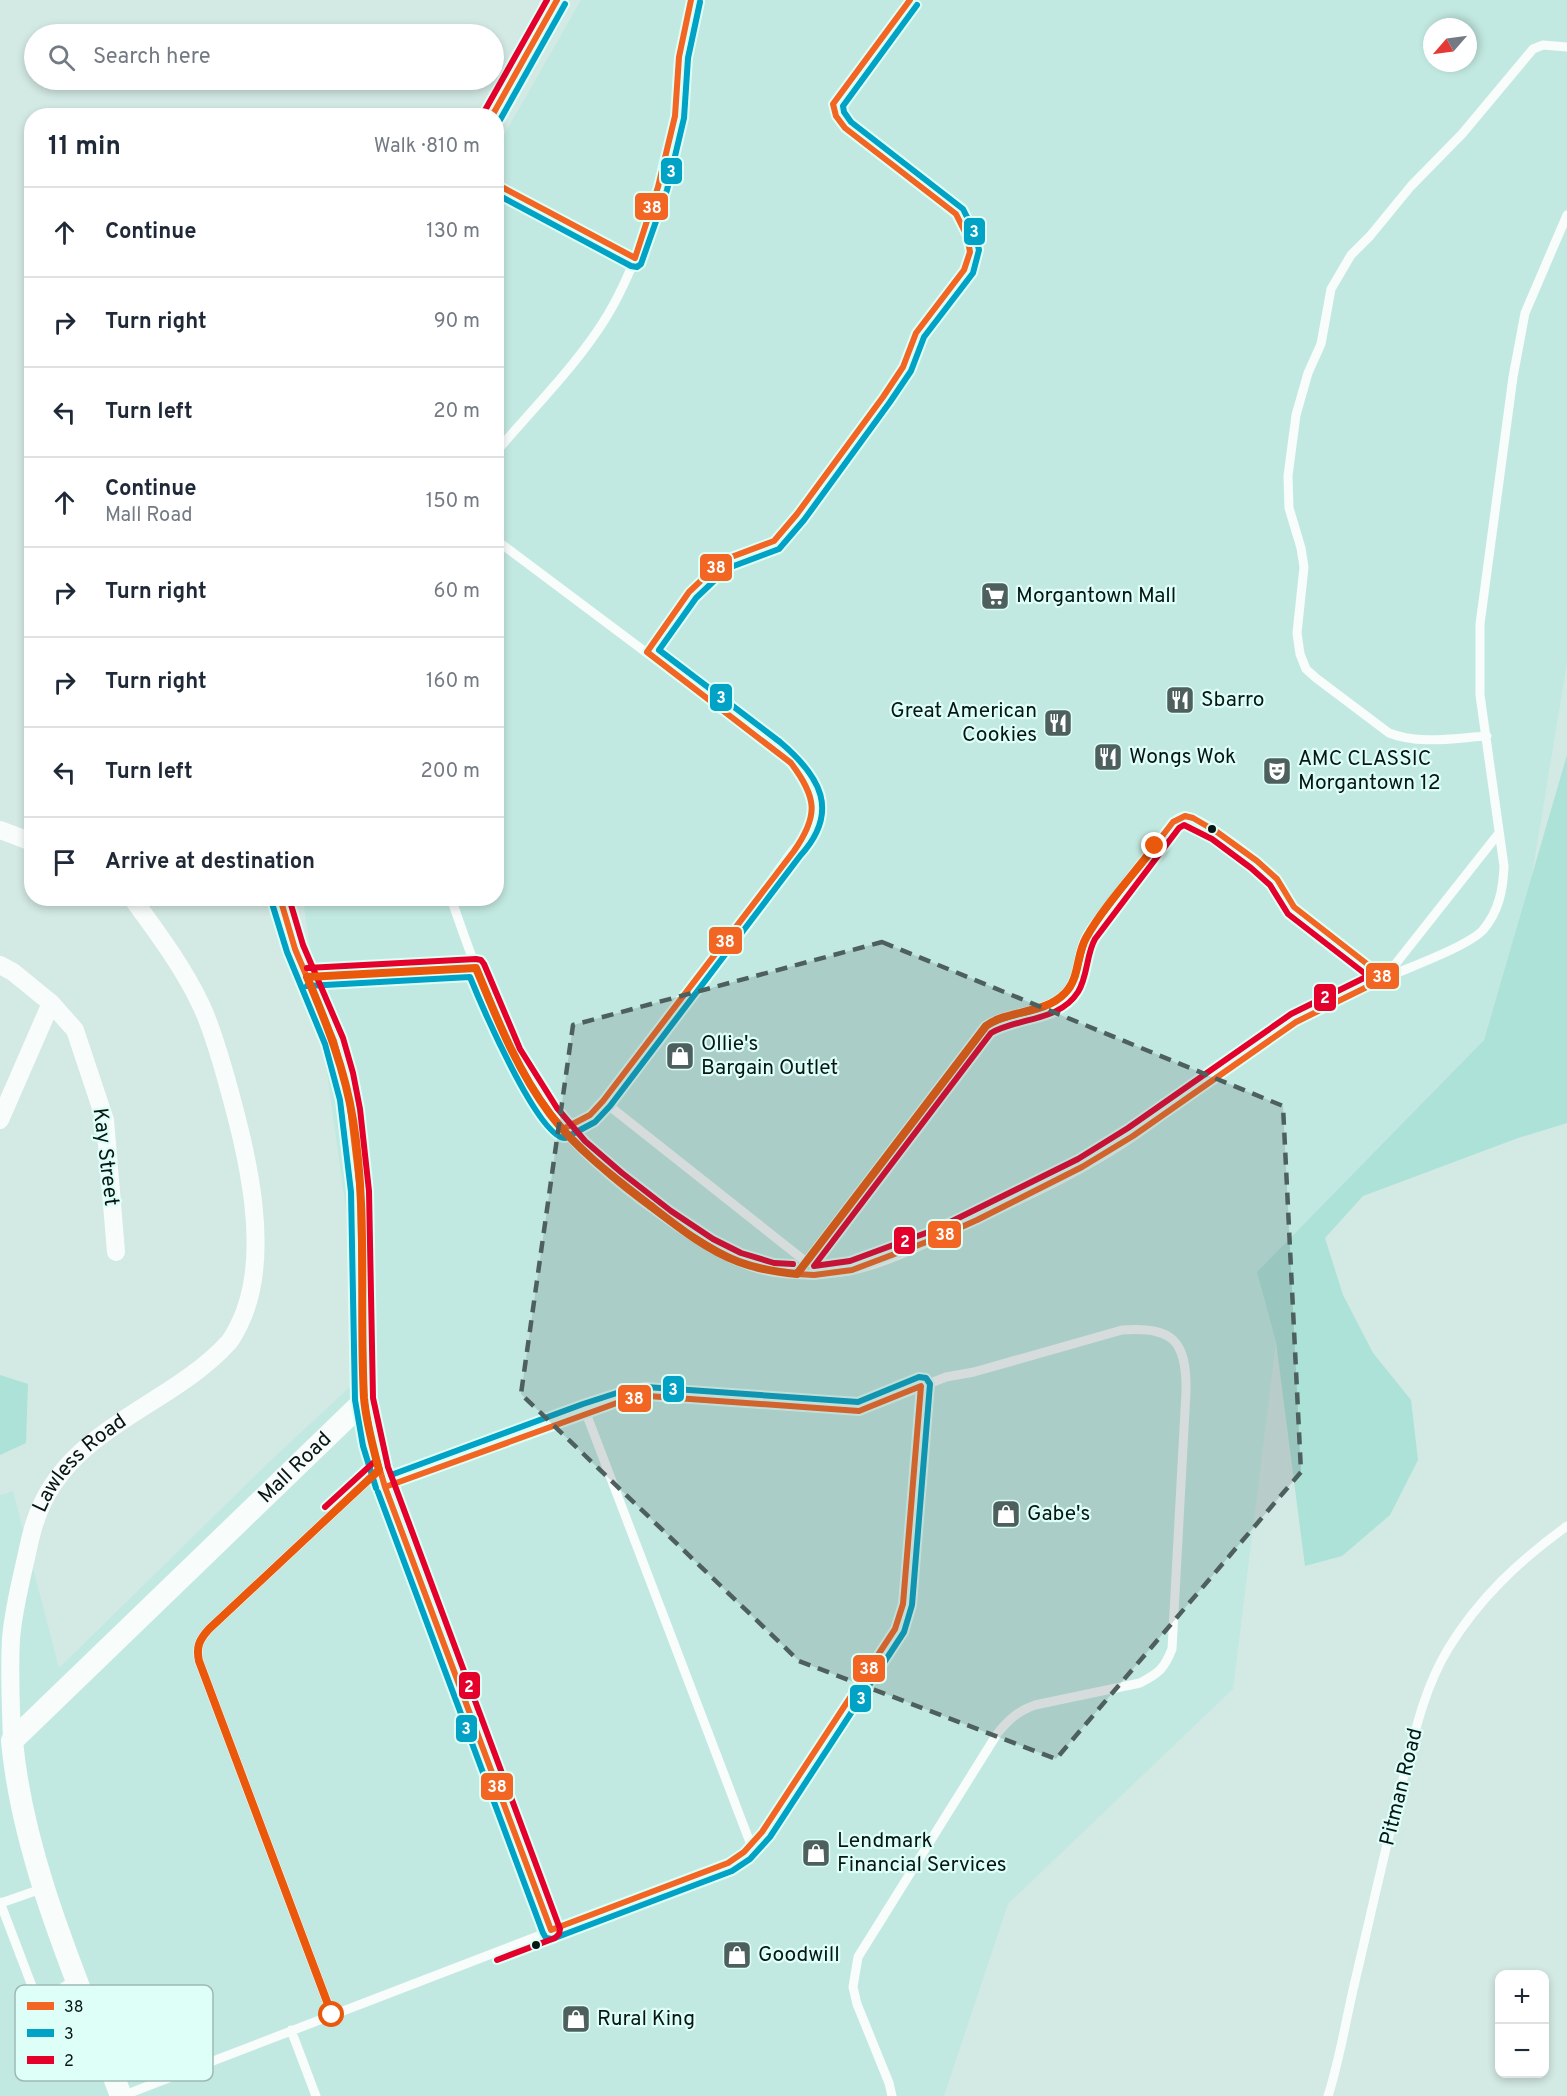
<!DOCTYPE html>
<html lang="en">
<head>
<meta charset="utf-8">
<style>
	:root { --surface:#fff; --page:#f2f2f3; --text:#1f2937; --muted:#747a83; --line:#e0e1e3 }
	body { margin:0; font-family:Overpass,sans-serif; background:var(--page); color:var(--text) }
	.controls { position:absolute; right:18px; bottom:18px; display:grid; overflow:hidden; border-radius:12px; box-shadow:0 3px 9px #0003 }
	.controls button { width:54px; height:54px; display:grid; place-items:center; padding:0; border:0; border-bottom:2px solid var(--line); background:var(--surface); color:var(--text); font:30px sans-serif }
	.compass { position:absolute; left:1423px; top:18px; width:54px; height:54px; border-radius:50%; background:var(--surface); box-shadow:0 3px 9px #0003; rotate:242deg }
	.stop { position:absolute; width:18px; height:18px; margin:-14px; border:4px solid #ea580c; border-radius:50%; background:#fff }
	.stop.end { background:#ea580c; border-color:#fff; box-shadow:0 2px 6px #0008 }
	.list { margin:0; padding:0; list-style:none }
	h2 { display:flex; justify-content:space-between; align-items:center; height:78px; margin:0; padding:0 24px; font-size:26px }
	h2 small { font-size:20px; font-weight:400; color:var(--muted) }
	.list li { display:grid; grid-template-columns:39px 1fr auto; gap:18px; align-items:center; box-sizing:border-box; height:90px; padding:0 24px; border-top:2px solid var(--line) }
	.list b { display:block; font-size:22px; white-space:nowrap }
	.list p { margin:0; font-size:20px; white-space:nowrap; color:var(--muted) }
	.list em { font-size:20px; font-style:normal; color:var(--muted) }
	.icon { flex:none; width:33px; height:33px; fill:none; stroke:currentColor; stroke-width:2; stroke-linecap:round; stroke-linejoin:round }
	.map { position:relative; flex:none; width:1567px; height:2096px; overflow:hidden }
	.search { position:absolute; background:var(--surface); box-shadow:0 3px 9px #0003; left:24px; top:24px; width:480px; height:66px; display:flex; align-items:center; gap:15px; box-sizing:border-box; padding:0 21px; border-radius:33px; color:var(--muted); font-size:22px }
	.panel { position:absolute; background:var(--surface); box-shadow:0 3px 9px #0003; left:24px; top:108px; width:480px; height:798px; border-radius:24px }
	.map>svg:first-child { display:block }
	.built { fill:#c2e9e1; fill-rule:evenodd }
	.green { fill:#ace2d8 }
	.lines { fill:none; stroke-linecap:round; stroke-linejoin:round }
	.service { stroke:#f8fcfb; stroke-width:9 }
	.minor { stroke:#f8fcfb; stroke-width:18 }
	.tertiary { stroke:#f8fcfb; stroke-width:22 }
	.bus-1-casing { stroke:#ddfff7; stroke-width:10 }
	.bus-2-casing { stroke:#ddfff7; stroke-width:10 }
	.bus-3-casing { stroke:#ddfff7; stroke-width:10 }
	.bus-1 { stroke:#f26522; stroke-width:6 }
	.bus-2 { stroke:#00a2c5; stroke-width:6 }
	.bus-3 { stroke:#e4002b; stroke-width:6 }
	.route { stroke:#ea580c; stroke-width:8 }
	.marked { fill:#4e605d; fill-opacity:0.2; stroke:#4e605d; stroke-width:4.5; stroke-dasharray:12 8; stroke-linejoin:round }
	.bus-dot { fill:#071614; stroke:#ddfff7; stroke-width:2 }
	.labels { text-anchor:middle; dominant-baseline:central; stroke-width:4.5; stroke-linejoin:round; paint-order:stroke }
	.poi-label { font-size:21px; fill:#071614; stroke:#ddfff7; text-anchor:start }
	.street-label { font-size:21px; fill:#071614; stroke:#ddfff7 }
	.key { fill:#ddfff7; stroke:#9db9b3; stroke-width:1.5 }
	.key-label { font-size:16px; fill:#071614 }
	.line-badge { stroke:#ddfff7; stroke-width:2 }
	.badge-label { font-size:16px; text-anchor:middle; font-weight:bold; fill:#fff }
</style>
</head>
<body>
<div class="map">
<svg width="1567" height="2096" viewBox="0 0 1567 2096">
	<rect width="100%" height="100%" fill="#d3e9e4"/>
	<!-- built -->
	<path class="built" d="M581,0h986v663l-36,218 -47,159 -226,232 18,70 -43,347 -225,215 -64,192h-944v-601l13,-4 46,177 209,-205 100,-93 -65,-471 193,-1 1,-751zM1432,27h36v36h-36z"/>
	<!-- green -->
	<path class="green" d="M1567,755v368l-49,15 -155,58 -38,42 18,57 30,58 38,47 7,60 -28,55 -48,41 -37,10 -29,-224 -19,-70 227,-232z
		M0,1375l28,9 -2,59 -26,12z"/>
	<g class="lines">
		<!-- service -->
		<path class="service" d="M496,184l139,74
			M496,452c34,-40 73,-79 102,-122 38,-55 66,-148 77,-213 3,-19 1,-40 4,-59 3,-19 9,-39 12,-58
			M496,540l279,209c26,22 53,52 30,88 -3,5 -8,9 -12,13 -8,10 -15,21 -22,31l-168,220 -13,14 -27,14
			M647,652l42,-60 20,-19 17,-14 48,-18 23,-27 86,-117 20,-30 13,-34 48,-63 6,-18 -3,-16 -11,-22 -111,-86 -9,-12 -3,-12 77,-104
			M1487,736c-33,2 -67,9 -98,-3l-73,-55 -10,-9 -6,-15 -3,-21 7,-66 -3,-19 -12,-40 -1,-32 8,-61 12,-42 13,-29 10,-55 20,-34 19,-19 41,-50 51,-52 71,-85 10,-4 24,2
			M451,898c30,88 62,177 125,246 22,24 50,43 75,62 36,28 76,58 121,66 25,4 52,3 77,-1 36,-7 82,-30 116,-46 58,-27 119,-54 172,-91 54,-38 106,-84 165,-115 27,-14 54,-28 81,-40 24,-11 84,-32 100,-49 16,-19 20,-40 21,-64l-24,-171v-71l33,-247 12,-64 42,-98
			M1386,976l113,-143
			M308,977l168,-9
			M603,1101l202,160
			M797,1274l188,-248c24,-17 58,-11 80,-32 15,-15 11,-37 20,-55 7,-13 18,-25 27,-37 20,-27 41,-53 61,-80 4,-3 7,-6 12,-6 18,1 75,46 89,60 9,8 13,22 20,31l91,71
			M365,1404l14,66 172,460
			M586,1413l165,432
			M385,1487l201,-74 39,-13 23,-4 211,15 87,-34 28,-5 148,-42c51,-4 65,11 64,62l-14,257c-8,20 -13,24 -32,34l-105,22c-17,6 -27,15 -38,29l-139,223 -5,30 4,17 32,79 3,13
			M0,1902l38,100 37,-22
			M1,1903l43,-15
			M332,2015l-133,-354c-3,-14 0,-21 10,-32l170,-159
			M291,2030l25,66
			M122,2096l606,-233 16,-11 18,-20 133,-203 8,-25 18,-218
			M1328,2096c11,-34 17,-71 25,-106 16,-68 31,-136 48,-203 12,-47 22,-97 47,-138 31,-51 71,-88 119,-123"/>
		<!-- minor -->
		<g class="minor">
			<path d="M0,830l32,12"/>
			<path d="M0,965l13,7 38,31 24,27 30,90 11,132"/>
			<path d="M0,1120l51,-117"/>
			<path id="s1" d="M12,1741c-1,-34 -3,-68 -1,-102 2,-27 9,-55 15,-81 4,-19 8,-38 17,-56 38,-78 131,-99 186,-160 4,-5 7,-11 10,-17 35,-70 7,-175 -13,-247 -7,-24 -14,-50 -25,-73 -18,-38 -44,-73 -69,-107"/>
		</g>
		<!-- tertiary -->
		<g class="tertiary">
			<path d="M492,116l65,-116"/>
			<path id="s2" d="M121,2096c-42,-112 -98,-235 -109,-355l352,-340c-1,-51 -2,-101 -3,-151 -1,-59 -2,-119 -18,-176 -15,-60 -52,-114 -63,-176"/>
		</g>
		<!-- bus-1 casing -->
		<g class="bus-1-casing">
			<path id="bus-1" d="M492,116l65,-116
				M496,184l139,74 23,-71 17,-71 4,-59 12,-57
				M1185,816l8,2 24,14 40,29 20,18 17,28 91,71 -89,44 -163,114 -51,31 -105,53 -40,18 -85,32 -38,5 -17,-1 188,-248c26,-15 69,-12 86,-40 10,-18 8,-39 20,-57l82,-107z
				M280,898l15,51 39,92 15,58 11,92 4,208 8,44 13,44
				M307,977l169,-9c21,50 41,102 75,146 34,45 82,82 129,114 19,12 38,25 60,34 19,7 37,10 57,12
				M563,1129l27,-14 13,-14 191,-250c25,-36 23,-53 -3,-88l-144,-111 42,-60 20,-19 17,-14 48,-18 23,-27 86,-117 20,-30 13,-34 48,-63 6,-18 -3,-16 -11,-22 -111,-86 -9,-12 -3,-12 77,-104
				M921,1386l-18,218 -8,25 -133,203 -18,20 -16,11 -177,67 -166,-443 240,-87 23,-4 211,15z"/>
		</g>
		<!-- bus-2 casing -->
		<g class="bus-2-casing">
			<path id="bus-2" d="M500,120l65,-116
				M496,194l135,72 6,1 4,-3 26,-74 17,-72 4,-60 12,-56
				M271,900l16,52 38,92 15,56 11,92 4,208 8,46 13,42
				M307,986l163,-9c11,27 68,161 95,161l30,-16 15,-16 190,-250c41,-45 20,-80 -20,-114l-121,-92 37,-52 19,-18 16,-13 48,-18 25,-29 86,-118 21,-31 13,-34 49,-64 6,-23 -4,-17 -12,-24 -112,-87 -7,-10 -1,-6 74,-101
				M378,1492l165,441 3,5 6,1 180,-68 18,-12 20,-22 134,-205 8,-27 18,-221 -4,-6 -7,-1 -61,25 -212,-15 -23,4 -40,13 -192,71"/>
		</g>
		<!-- bus-3 casing -->
		<g class="bus-3-casing">
			<path id="bus-3" d="M484,112l63,-112
				M1184,825l28,14 39,29 19,17 18,29 80,62 -77,38 -163,114 -50,31 -144,71 -84,31 -36,5 177,-233c28,-16 68,-11 87,-41 10,-16 8,-37 17,-53l84,-111z
				M289,898l14,47 40,93 10,35 7,36 9,82 4,207 15,69 172,462 -1,5 -4,4 -58,22
				M307,968l169,-9 5,1 3,4 36,85 37,59 28,33 37,32 49,38 42,28 28,14 33,10 19,1
				M325,1507l48,-44"/>
		</g>
		<!-- bus-1 -->
		<use href="#bus-1" class="bus-1"/>
		<!-- bus-2 -->
		<use href="#bus-2" class="bus-2"/>
		<!-- bus-3 -->
		<use href="#bus-3" class="bus-3"/>
	</g>
	<g class="lines">
		<!-- route -->
		<path class="route" d="M332,2015l-133,-354c-3,-14 0,-21 10,-32l170,-159c-6,-23 -13,-48 -15,-72 -5,-92 4,-186 -11,-278 -8,-50 -26,-96 -46,-143l169,-9c21,51 41,102 74,146 28,37 65,64 101,92 27,21 56,44 88,56 19,7 37,10 58,12l189,-248c23,-17 58,-11 79,-33 15,-15 11,-38 21,-55 18,-32 47,-63 69,-92"/>
	</g>
	<!-- marked area -->
	<path class="marked" d="M882,942l401,164 18,366 -245,287 -257,-98 -278,-267 52,-369z"/>
	<!-- icons -->
	<defs>
		<g id="supermarket-square" transform="scale(1.5)"><rect x="-9" y="-9" width="18" height="18" rx="4" fill="#4e605d" stroke="#ddfff7"/><path d="M-6-5.5h2.5l.6 2H6L4.5 2H-2.5L-4.4-4H-6ZM-1.5 3.2a1.3 1.3 0 1 0 .1 0ZM3 3.2a1.3 1.3 0 1 0 .1 0Z" fill="#fff"/></g>
		<g id="restaurant-square" transform="scale(1.5)"><rect x="-9" y="-9" width="18" height="18" rx="4" fill="#4e605d" stroke="#ddfff7"/><path d="M-5-6h1v4h1v-4h1v4h1v-4h1v5L-1.5 .5V6h-2V.5L-5-1ZM5-6V6H3V1.5H1.5Q1.5-4 5-6Z" fill="#fff"/></g>
		<g id="theatre-square" transform="scale(1.5)"><rect x="-9" y="-9" width="18" height="18" rx="4" fill="#4e605d" stroke="#ddfff7"/><path d="M-5-5.5Q0-4 5-5.5V0Q5 5 0 6Q-5 5-5 0ZM-3.3-2.5H-1v1.5H-3.3ZM1-2.5H3.3v1.5H1ZM-2.8 1Q0 5.5 2.8 1Z" fill="#fff"/></g>
		<g id="shop-square" transform="scale(1.5)"><rect x="-9" y="-9" width="18" height="18" rx="4" fill="#4e605d" stroke="#ddfff7"/><path d="M-5-2.5h2.3a2.7 3.5 0 0 1 5.4 0H5L5.5 6h-11ZM-1.5-2.5h3a1.5 2.3 0 0 0-3 0Z" fill="#fff"/></g>
	</defs>
	<g fill-rule="evenodd">
		<use href="#supermarket-square" x="995" y="596"/>
		<use href="#restaurant-square" x="1180" y="700"/>
		<use href="#restaurant-square" x="1058" y="723"/>
		<use href="#restaurant-square" x="1108" y="757"/>
		<use href="#theatre-square" x="1277" y="771"/>
		<use href="#shop-square" x="680" y="1056"/>
		<use href="#shop-square" x="1006" y="1514"/>
		<use href="#shop-square" x="816" y="1853"/>
		<use href="#shop-square" x="737" y="1955"/>
		<use href="#shop-square" x="576" y="2019"/>
	</g>
	<!-- markers -->
	<g class="bus-dot">
		<circle cx="1212" cy="829" r="5"/>
		<circle cx="536" cy="1945" r="5"/>
	</g>
	<g class="labels">
		<!-- poi labels -->
		<g class="poi-label">
			<text x="1016" y="596">Morgantown Mall</text>
			<text x="1201" y="700">Sbarro</text>
			<text x="1037" y="711" text-anchor="end">Great American<tspan x="1037" dy="24">Cookies</tspan></text>
			<text x="1129" y="757">Wongs Wok</text>
			<text x="1298" y="759">AMC CLASSIC<tspan x="1298" dy="24">Morgantown 12</tspan></text>
			<text x="701" y="1044">Ollie's<tspan x="701" dy="24">Bargain Outlet</tspan></text>
			<text x="1027" y="1514">Gabe's</text>
			<text x="837" y="1841">Lendmark<tspan x="837" dy="24">Financial Services</tspan></text>
			<text x="758" y="1955">Goodwill</text>
			<text x="597" y="2019">Rural King</text>
		</g>
		<!-- street labels -->
		<g class="street-label">
			<text transform="translate(105 1157) rotate(83)">Kay Street</text>
			<text stroke="none"><textPath href="#s1" startOffset="297">Lawless Road</textPath></text>
			<text stroke="none"><textPath href="#s2" startOffset="766">Mall Road</textPath></text>
			<text transform="translate(1402 1787) rotate(-76)">Pitman Road</text>
		</g>
	</g>
	<!-- legend -->
	<rect x="15" y="1985" width="198" height="96" rx="9" class="key"/>
	<rect x="27" y="2002" width="27" height="8" fill="#f26522"/>
	<rect x="27" y="2029" width="27" height="8" fill="#00a2c5"/>
	<rect x="27" y="2056" width="27" height="8" fill="#e4002b"/>
	<g class="key-label">
		<text x="64" y="2012">38</text>
		<text x="64" y="2039">3</text>
		<text x="64" y="2066">2</text>
	</g>
	<g class="line-badge">
		<rect x="660" y="157" width="23" height="28" rx="6" fill="#00a2c5"/>
		<rect x="634" y="192" width="35" height="29" rx="6" fill="#f26522"/>
		<rect x="963" y="217" width="23" height="29" rx="6" fill="#00a2c5"/>
		<rect x="699" y="553" width="34" height="29" rx="6" fill="#f26522"/>
		<rect x="709" y="683" width="24" height="29" rx="6" fill="#00a2c5"/>
		<rect x="708" y="926" width="35" height="29" rx="6" fill="#f26522"/>
		<rect x="1365" y="962" width="35" height="28" rx="6" fill="#f26522"/>
		<rect x="1313" y="983" width="24" height="29" rx="6" fill="#e4002b"/>
		<rect x="927" y="1220" width="35" height="29" rx="6" fill="#f26522"/>
		<rect x="893" y="1226" width="23" height="29" rx="6" fill="#e4002b"/>
		<rect x="662" y="1375" width="23" height="28" rx="6" fill="#00a2c5"/>
		<rect x="617" y="1384" width="35" height="29" rx="6" fill="#f26522"/>
		<rect x="852" y="1654" width="34" height="29" rx="6" fill="#f26522"/>
		<rect x="458" y="1671" width="23" height="29" rx="6" fill="#e4002b"/>
		<rect x="849" y="1684" width="23" height="29" rx="6" fill="#00a2c5"/>
		<rect x="455" y="1714" width="23" height="29" rx="6" fill="#00a2c5"/>
		<rect x="480" y="1772" width="34" height="29" rx="6" fill="#f26522"/>
	</g>
	<g class="badge-label">
		<text x="671" y="177">3</text>
		<text x="652" y="213">38</text>
		<text x="974" y="237">3</text>
		<text x="716" y="573">38</text>
		<text x="721" y="703">3</text>
		<text x="725" y="947">38</text>
		<text x="1382" y="982">38</text>
		<text x="1325" y="1003">2</text>
		<text x="945" y="1240">38</text>
		<text x="905" y="1247">2</text>
		<text x="673" y="1395">3</text>
		<text x="634" y="1404">38</text>
		<text x="869" y="1674">38</text>
		<text x="469" y="1692">2</text>
		<text x="861" y="1704">3</text>
		<text x="466" y="1734">3</text>
		<text x="497" y="1792">38</text>
	</g>
</svg>
<div class="controls">
<button>+</button>
<button>−</button>
</div>
<svg class="compass" viewBox="-18 -18 36 36"><path d="M0-13l5 13h-10z" fill="#e53935"/><path d="M0 13l5-13h-10z" fill="#747a83"/></svg>
<div class="stop" style="left:332px;top:2015px"></div>
<div class="stop end" style="left:1155px;top:846px"></div>
<div class="search"><svg class="icon" aria-label="search" viewBox="0 0 24 24"><circle cx="10" cy="10" r="6"/><path d="M15 15l6 6"/></svg>Search here</div>
<section class="panel">
<h2>11 min<small>Walk · 810 m</small></h2>
<ul class="list">
<li><svg class="icon" aria-label="ahead" viewBox="0 0 24 24"><path d="M12 20V5M6 11l6-6 6 6"/></svg><div><b>Continue</b></div><em>130 m</em></li>
<li><svg class="icon" aria-label="right" viewBox="0 0 24 24"><path d="M7 20v-9h11M14 6l5 5-5 5"/></svg><div><b>Turn right</b></div><em>90 m</em></li>
<li><svg class="icon" aria-label="left" viewBox="0 0 24 24"><path d="M17 20v-9H6M10 6l-5 5 5 5"/></svg><div><b>Turn left</b></div><em>20 m</em></li>
<li><svg class="icon" aria-label="ahead" viewBox="0 0 24 24"><path d="M12 20V5M6 11l6-6 6 6"/></svg><div><b>Continue</b><p>Mall Road</p></div><em>150 m</em></li>
<li><svg class="icon" aria-label="right" viewBox="0 0 24 24"><path d="M7 20v-9h11M14 6l5 5-5 5"/></svg><div><b>Turn right</b></div><em>60 m</em></li>
<li><svg class="icon" aria-label="right" viewBox="0 0 24 24"><path d="M7 20v-9h11M14 6l5 5-5 5"/></svg><div><b>Turn right</b></div><em>160 m</em></li>
<li><svg class="icon" aria-label="left" viewBox="0 0 24 24"><path d="M17 20v-9H6M10 6l-5 5 5 5"/></svg><div><b>Turn left</b></div><em>200 m</em></li>
<li><svg class="icon" aria-label="arrive" viewBox="0 0 24 24"><path d="M6 21V4h12l-3 4 3 4H6"/></svg><div><b>Arrive at destination</b></div></li>
</ul>
</section>
</div>
</body>
</html>
